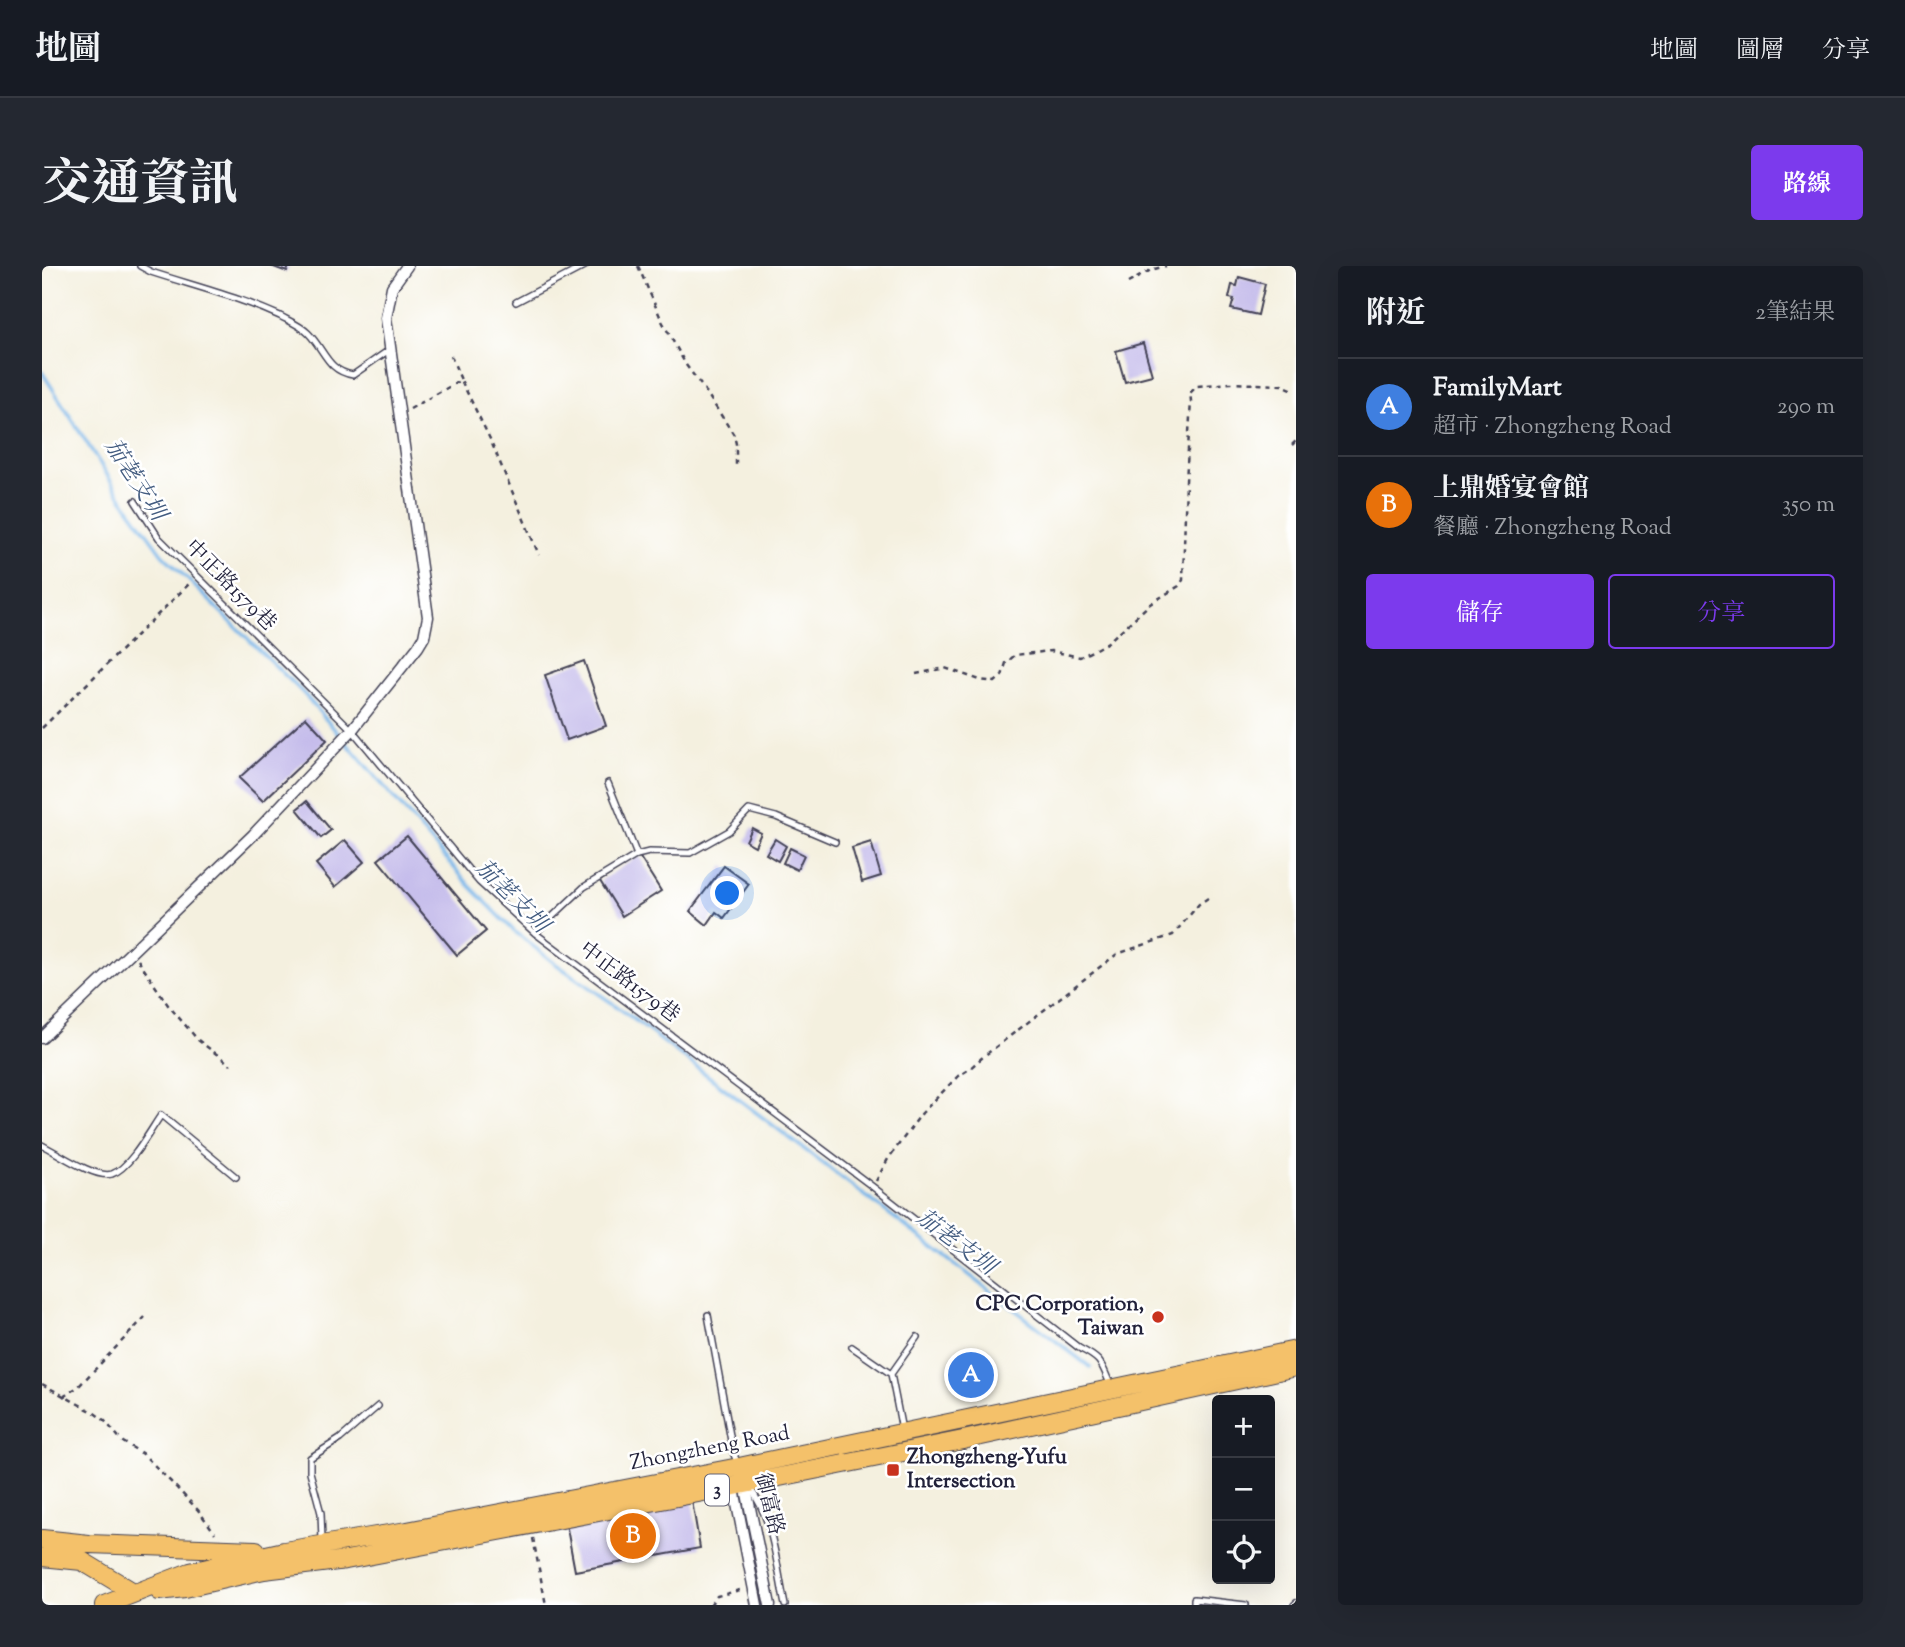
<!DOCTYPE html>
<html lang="zh-TW">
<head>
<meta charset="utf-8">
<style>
	:root { --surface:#171b24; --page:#242831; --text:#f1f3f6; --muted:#9ea1a6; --line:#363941; --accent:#7c3aed }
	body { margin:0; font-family:"Sorts Mill Goudy","Noto Serif TC",serif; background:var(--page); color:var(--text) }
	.controls { position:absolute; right:21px; bottom:21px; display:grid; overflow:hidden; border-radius:7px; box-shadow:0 7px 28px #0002 }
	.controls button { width:63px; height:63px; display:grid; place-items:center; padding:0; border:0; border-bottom:2px solid var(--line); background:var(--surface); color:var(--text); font:35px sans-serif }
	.you { position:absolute; left:686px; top:628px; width:24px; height:24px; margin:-18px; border:5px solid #fff; border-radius:50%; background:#1a73e8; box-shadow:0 0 0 10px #1a73e833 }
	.badge { display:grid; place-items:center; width:46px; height:46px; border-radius:50%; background:var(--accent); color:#fff; font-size:23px; font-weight:700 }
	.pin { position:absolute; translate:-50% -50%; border:4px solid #fff; box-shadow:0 2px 7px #0006 }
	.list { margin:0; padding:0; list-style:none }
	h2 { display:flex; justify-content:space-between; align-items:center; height:91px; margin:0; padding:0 28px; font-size:30px }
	h2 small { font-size:23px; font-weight:400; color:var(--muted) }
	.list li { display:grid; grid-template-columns:46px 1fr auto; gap:21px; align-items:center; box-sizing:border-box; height:98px; padding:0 28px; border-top:2px solid var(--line) }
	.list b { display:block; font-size:26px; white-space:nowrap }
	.list p { margin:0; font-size:23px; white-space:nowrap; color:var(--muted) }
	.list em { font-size:23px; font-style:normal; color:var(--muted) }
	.actions { display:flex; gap:14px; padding:21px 28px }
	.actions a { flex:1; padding:16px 0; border:2px solid var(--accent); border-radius:7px; text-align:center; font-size:24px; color:var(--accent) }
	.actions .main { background:var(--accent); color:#fff }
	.icon { flex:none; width:38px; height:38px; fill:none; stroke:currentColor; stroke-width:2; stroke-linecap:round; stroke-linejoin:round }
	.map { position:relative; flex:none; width:1254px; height:1339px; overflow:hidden; border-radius:7px }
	header { display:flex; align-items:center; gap:42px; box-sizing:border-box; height:98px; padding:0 35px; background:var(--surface); border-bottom:2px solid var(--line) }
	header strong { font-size:33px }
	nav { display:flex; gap:38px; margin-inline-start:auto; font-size:24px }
	.intro { display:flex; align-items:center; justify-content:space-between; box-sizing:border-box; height:168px; padding:0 42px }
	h1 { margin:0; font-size:49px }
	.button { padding:18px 32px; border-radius:7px; background:var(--accent); color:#fff; font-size:24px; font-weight:700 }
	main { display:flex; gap:42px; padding:0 42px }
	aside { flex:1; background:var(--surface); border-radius:7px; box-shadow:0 7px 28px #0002 }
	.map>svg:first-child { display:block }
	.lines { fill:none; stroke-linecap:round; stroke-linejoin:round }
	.stream { stroke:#75b4e8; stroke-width:3.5 }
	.building { fill:#c5bceb }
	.service-casing { stroke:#424154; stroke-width:8 }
	.minor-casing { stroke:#424154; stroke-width:13 }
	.primary-casing { stroke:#424154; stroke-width:20 }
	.path { stroke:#424154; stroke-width:2.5; stroke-dasharray:5 5; stroke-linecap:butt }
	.service { stroke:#fff; stroke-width:5 }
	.minor { stroke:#fff; stroke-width:10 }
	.primary { stroke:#f4c16a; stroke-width:18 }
	.poi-dot { fill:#c8321e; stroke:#fff; stroke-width:2.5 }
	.labels { text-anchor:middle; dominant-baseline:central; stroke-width:5; stroke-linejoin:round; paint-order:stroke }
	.shield { fill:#fff; stroke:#646476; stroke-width:2 }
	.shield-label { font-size:19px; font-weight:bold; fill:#22223b }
	.street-label { font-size:21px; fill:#22223b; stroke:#fff }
	.poi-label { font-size:21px; font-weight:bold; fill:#22223b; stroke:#fff; text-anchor:end }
	.water-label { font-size:23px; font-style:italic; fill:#435c80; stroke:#fff }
</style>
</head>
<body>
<header>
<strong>地圖</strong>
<nav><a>地圖</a><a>圖層</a><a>分享</a></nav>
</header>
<div class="intro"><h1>交通資訊</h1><a class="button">路線</a></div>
<main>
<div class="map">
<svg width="1254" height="1339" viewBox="0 0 1254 1339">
	<rect width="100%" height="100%" fill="#fff"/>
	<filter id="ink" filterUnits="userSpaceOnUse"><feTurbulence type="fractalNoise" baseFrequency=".0143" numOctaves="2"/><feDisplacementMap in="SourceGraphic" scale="14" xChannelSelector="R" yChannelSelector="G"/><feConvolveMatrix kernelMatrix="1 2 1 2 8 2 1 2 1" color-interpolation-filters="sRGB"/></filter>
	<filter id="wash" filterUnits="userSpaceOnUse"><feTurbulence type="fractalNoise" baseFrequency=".00686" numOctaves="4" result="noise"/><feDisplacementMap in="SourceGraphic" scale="28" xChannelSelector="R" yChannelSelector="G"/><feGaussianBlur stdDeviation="1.57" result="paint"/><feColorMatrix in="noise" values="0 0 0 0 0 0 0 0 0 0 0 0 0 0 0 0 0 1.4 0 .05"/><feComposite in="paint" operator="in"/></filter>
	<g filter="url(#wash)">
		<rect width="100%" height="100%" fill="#f4f0df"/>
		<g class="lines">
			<!-- stream -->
			<path class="stream" d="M0,106l83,131 37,51 142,140 166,192 44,45 39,31 62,43 475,362"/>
		</g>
		<g id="blocks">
			<!-- building -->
			<path class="building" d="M229,0h18l-2,6z
				M1197,11l26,7 -7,31 -27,-6 3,-10 -5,-1 3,-13 5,1z
				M1101,77l9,32 -27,7 -9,-31z
				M542,395l22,65 -39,14 -22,-65z
				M264,451l21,23 -64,61 -24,-23z
				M265,535l24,29 -10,8 -24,-29z
				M710,562l9,5 -6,13 -9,-5z
				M365,570l79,95 -29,24 -79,-95z
				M733,573l11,7 -8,15 -12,-7z
				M303,574l19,22 -29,25 -19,-23z
				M829,576l10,34 -19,6 -10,-34z
				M748,582l14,7 -7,15 -14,-7z
				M597,590l22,35 -39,25 -22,-35z
				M682,600l25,18 -25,34 -8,-6 -9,13 -17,-14z
				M650,1235l8,47 -125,23 -9,-48z"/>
		</g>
	</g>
	<g filter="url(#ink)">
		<use href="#blocks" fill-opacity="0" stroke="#424154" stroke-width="2"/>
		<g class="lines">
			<!-- service casing -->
			<g class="service-casing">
				<path id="service" d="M98,0l11,6c43,14 88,25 129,44 9,5 20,9 28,17 17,17 19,38 45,42l36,-25
					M474,36l69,-36
					M93,235l24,37 193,192 127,152 56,51 338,254 206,161c22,11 22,14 31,36
					M566,517l29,72
					M493,667l49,-46 53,-32 12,-3 41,1 39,-22 20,-21 27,7 59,25
					M0,879c16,8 53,34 70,29 18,-6 38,-43 49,-59l75,62
					M666,1049l25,137 4,10
					M810,1081l39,27 11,56
					M849,1108l26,-37
					M706,1220c25,29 29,82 37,119
					M280,1274l-1,-27 -11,-41v-14l30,-19 38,-33
					M1152,1339v-6l52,6
					M1252,1339l2,-2"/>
			</g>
			<!-- minor casing -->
			<g class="minor-casing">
				<path id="minor" d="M0,772l211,-203 99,-105 66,-83 6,-10 4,-20 -42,-299 6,-31 15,-21
					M702,1213l26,126
					M693,1217v11l22,111"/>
			</g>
			<!-- primary casing -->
			<g class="primary-casing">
				<path id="primary" d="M0,1273l47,5 167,6
					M0,1291l40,4 53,32
					M117,1325l26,-3 79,-18 82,-10 389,-74 228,-46 333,-73
					M62,1339l86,-33 94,-21 123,-20 332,-64 557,-117"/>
			</g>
			<!-- path -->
			<path class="path" d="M596,0l24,55 24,44 18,24 30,46 2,9v21
				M1086,17l23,-13 15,-4
				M409,90l10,24
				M368,143l51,-29 29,59 49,116
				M1250,179l4,-4
				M874,408l29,-6 35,12 15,2 7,-6 4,-13 9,-8 36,-4 29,6 12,-6 16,-9 42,-38 29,-18 4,-6 3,-99 5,-80 -1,-8 7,-7 33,-3 52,2 14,6
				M0,462l150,-147
				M96,694l30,45 30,35 33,25
				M834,915l12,-22 34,-46 36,-37 10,-6 16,-14 133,-102 56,-19 26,-31 9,-6
				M0,1118l51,28 11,8 19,22 20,12 27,27 28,29 17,23
				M21,1131l16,-11 66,-69
				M491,1272l13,67
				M668,1339l7,-9 27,-7"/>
			<!-- service -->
			<use href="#service" class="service"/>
			<!-- minor -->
			<use href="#minor" class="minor"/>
			<!-- primary -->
			<use href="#primary" class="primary"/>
		</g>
	</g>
	<!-- markers -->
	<g class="poi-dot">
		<circle cx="1116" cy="1051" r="7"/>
		<rect x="844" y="1197" width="14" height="14" rx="3.5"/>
	</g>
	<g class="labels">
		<!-- shield labels -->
		<rect class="shield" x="663" y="1208.5" width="24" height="31" rx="5"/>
		<g class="shield-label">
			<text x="675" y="1224">3</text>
		</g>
		<!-- street labels -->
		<g class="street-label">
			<text transform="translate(188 320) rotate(45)">中正路1579巷</text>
			<text transform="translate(587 717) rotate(37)">中正路1579巷</text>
			<text transform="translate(668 1183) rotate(-11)">Zhongzheng Road</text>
			<text transform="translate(726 1238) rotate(76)">御富路</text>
		</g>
		<!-- poi labels -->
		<g class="poi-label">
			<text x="1102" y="1039">CPC Corporation,<tspan x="1102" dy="24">Taiwan</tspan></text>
			<text x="865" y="1192" text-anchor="start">Zhongzheng-Yufu<tspan x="865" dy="24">Intersection</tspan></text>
		</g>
		<!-- water labels -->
		<g class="water-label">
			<text transform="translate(92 214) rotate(57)">茄荖支圳</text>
			<text transform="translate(469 631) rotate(45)">茄荖支圳</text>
			<text transform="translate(913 977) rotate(37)">茄荖支圳</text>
		</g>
	</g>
</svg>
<div class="controls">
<button>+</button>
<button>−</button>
<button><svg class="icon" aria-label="locate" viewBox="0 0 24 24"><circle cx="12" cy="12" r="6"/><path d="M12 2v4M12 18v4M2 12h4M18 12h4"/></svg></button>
</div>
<div class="you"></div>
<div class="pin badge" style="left:929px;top:1109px;background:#3f7fe0">A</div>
<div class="pin badge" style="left:591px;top:1270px;background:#e8710a">B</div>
</div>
<aside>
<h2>附近<small>2筆結果</small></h2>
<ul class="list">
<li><span class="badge" style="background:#3f7fe0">A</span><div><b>FamilyMart</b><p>超市 · Zhongzheng Road</p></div><em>290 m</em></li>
<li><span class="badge" style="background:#e8710a">B</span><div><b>上鼎婚宴會館</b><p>餐廳 · Zhongzheng Road</p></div><em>350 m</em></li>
</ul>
<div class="actions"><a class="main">儲存</a><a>分享</a></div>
</aside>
</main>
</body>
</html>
